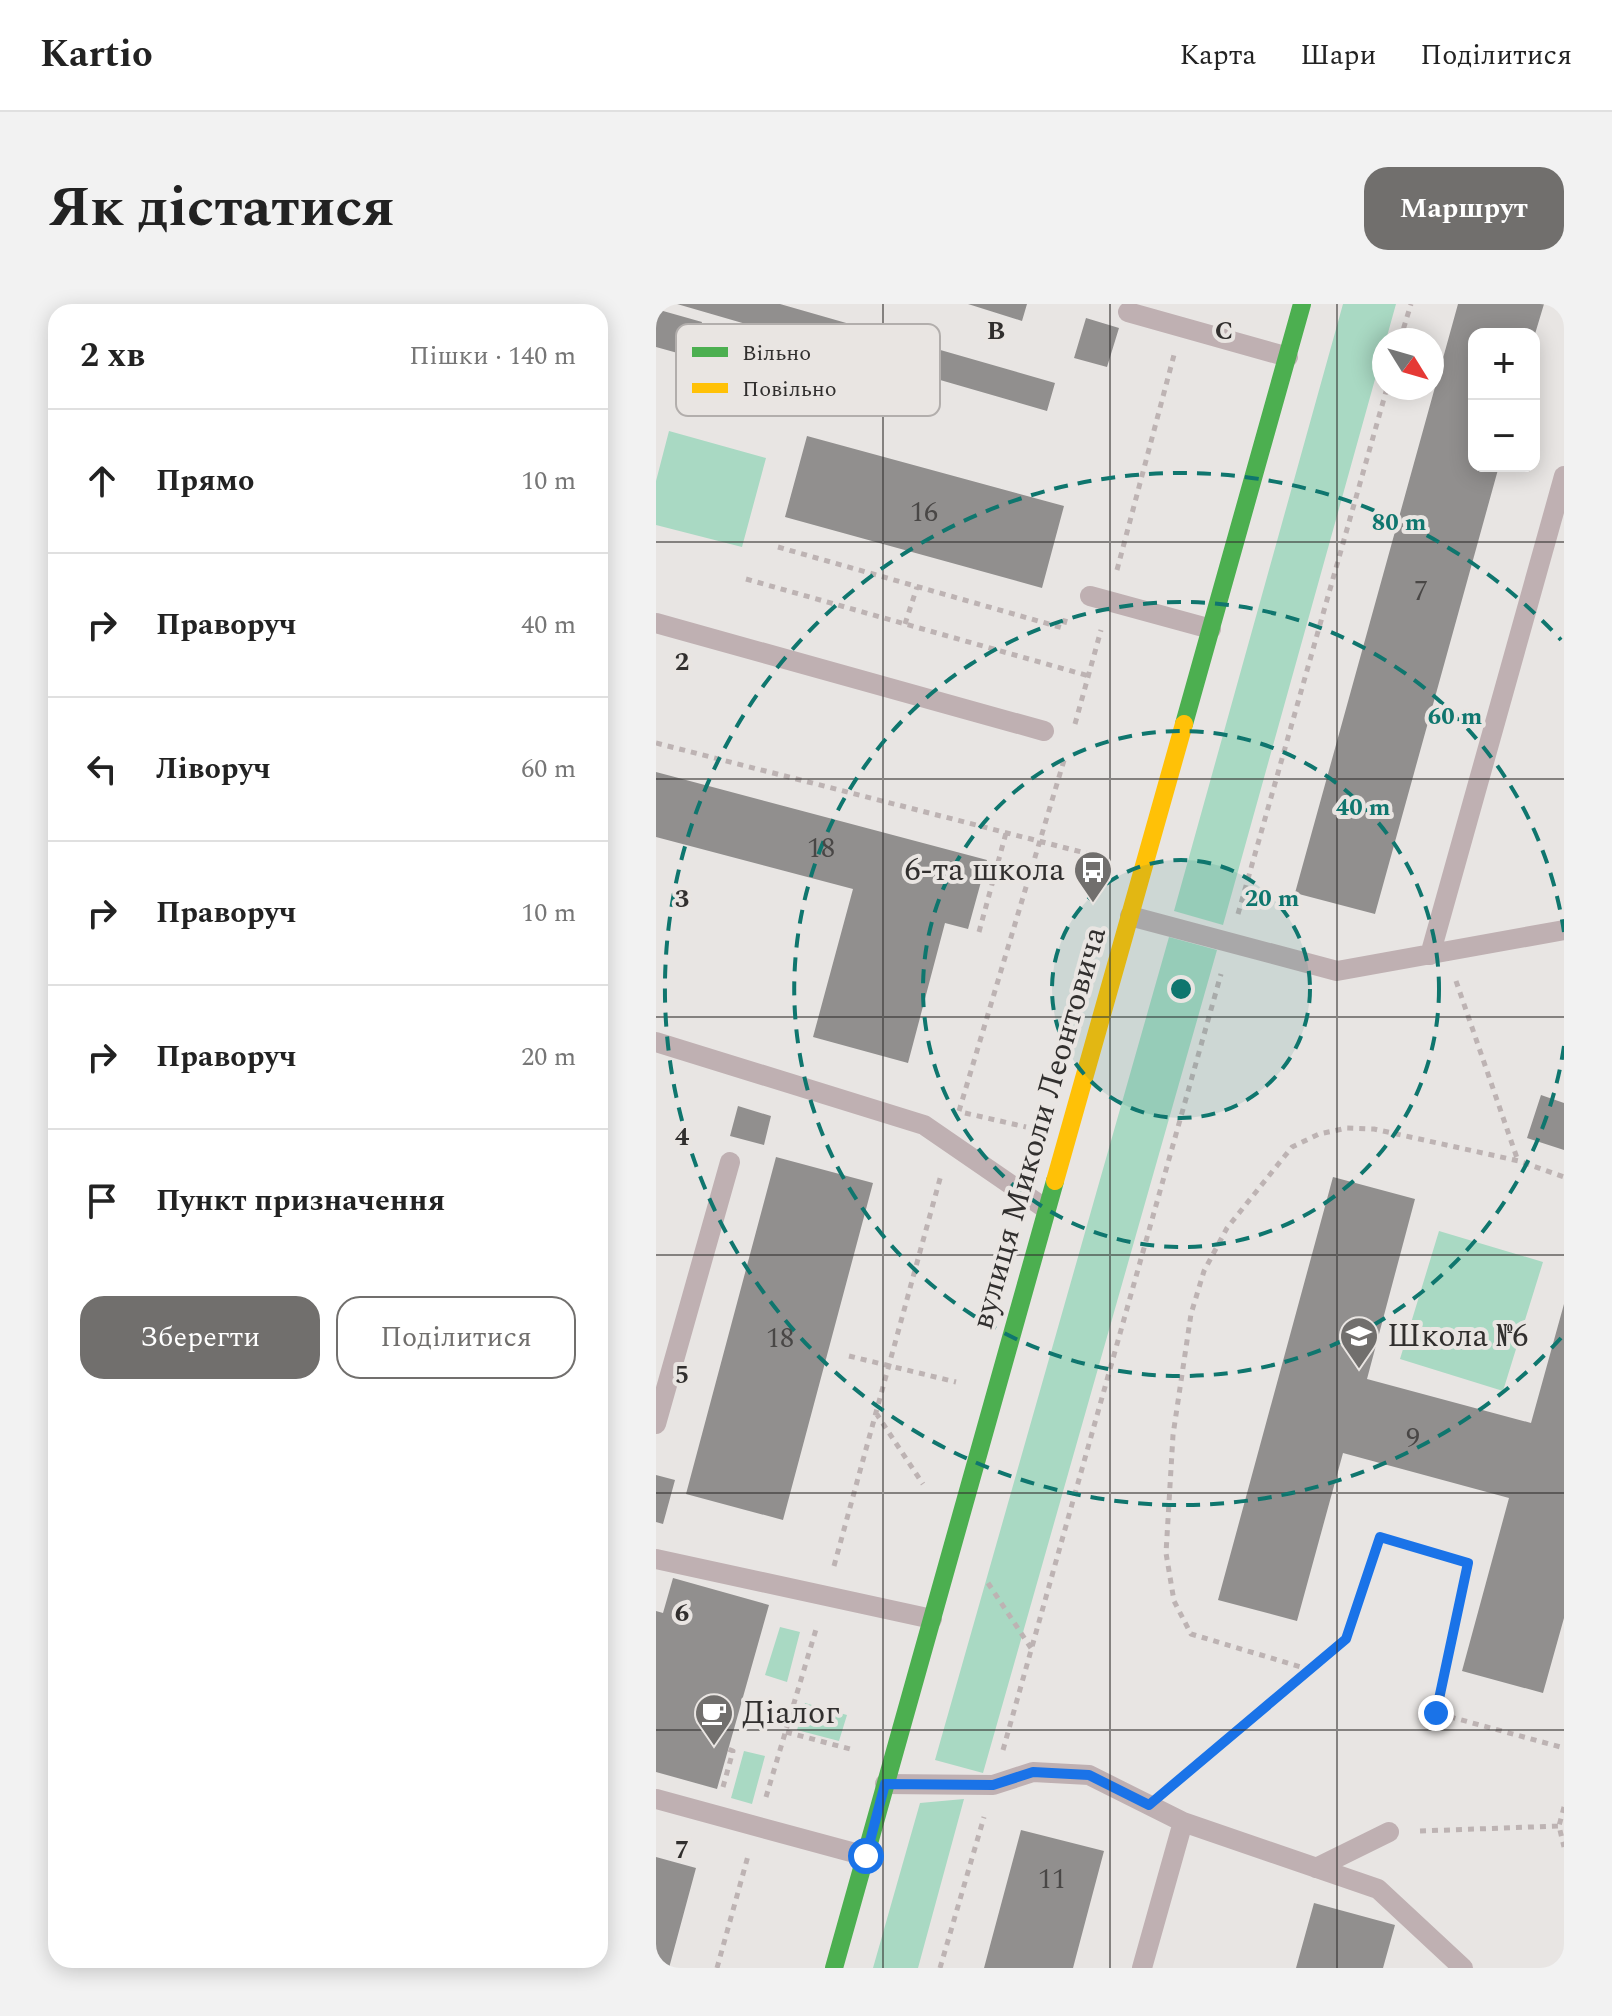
<!DOCTYPE html>
<html lang="uk">
<head>
<meta charset="utf-8">
<style>
	:root { --surface:#fff; --page:#f2f2f2; --text:#222; --muted:#767676; --line:#e0e0e0; --accent:#716f6d }
	body { margin:0; font-family:Spectral,serif; background:var(--page); color:var(--text) }
	.controls { position:absolute; right:24px; top:24px; display:grid; overflow:hidden; border-radius:16px; box-shadow:0 4px 20px #0003 }
	.controls button { width:72px; height:72px; display:grid; place-items:center; padding:0; border:0; border-bottom:2px solid var(--line); background:var(--surface); color:var(--text); font:40px sans-serif }
	.compass { position:absolute; left:716px; top:24px; width:72px; height:72px; border-radius:50%; background:var(--surface); box-shadow:0 4px 20px #0003; rotate:127deg }
	.stop { position:absolute; width:24px; height:24px; margin:-18px; border:6px solid #1a73e8; border-radius:50%; background:#fff }
	.stop.end { background:#1a73e8; border-color:#fff; box-shadow:0 2px 8px #0008 }
	.list { margin:0; padding:0; list-style:none }
	h2 { display:flex; justify-content:space-between; align-items:center; height:104px; margin:0; padding:0 32px; font-size:34px }
	h2 small { font-size:26px; font-weight:400; color:var(--muted) }
	.list li { display:grid; grid-template-columns:52px 1fr auto; gap:24px; align-items:center; box-sizing:border-box; height:144px; padding:0 32px; border-top:2px solid var(--line) }
	.list b { display:block; font-size:30px; white-space:nowrap }
	.list em { font-size:26px; font-style:normal; color:var(--muted) }
	.actions { display:flex; gap:16px; padding:24px 32px }
	.actions a { flex:1; padding:18px 0; border:2px solid var(--accent); border-radius:24px; text-align:center; font-size:28px; color:var(--accent) }
	.actions .main { background:var(--accent); color:#fff }
	.icon { flex:none; width:44px; height:44px; fill:none; stroke:currentColor; stroke-width:2; stroke-linecap:round; stroke-linejoin:round }
	.map { position:relative; flex:none; width:908px; height:1664px; overflow:hidden; border-radius:24px }
	header { display:flex; align-items:center; gap:48px; box-sizing:border-box; height:112px; padding:0 40px; background:var(--surface); border-bottom:2px solid var(--line) }
	header strong { font-size:38px }
	nav { display:flex; gap:44px; margin-inline-start:auto; font-size:28px }
	.intro { display:flex; align-items:center; justify-content:space-between; box-sizing:border-box; height:192px; padding:0 48px }
	h1 { margin:0; font-size:56px }
	.button { padding:20px 36px; border-radius:24px; background:var(--accent); color:#fff; font-size:28px; font-weight:700 }
	main { display:flex; gap:48px; padding:0 48px }
	aside { flex:1; background:var(--surface); border-radius:24px; box-shadow:0 4px 20px #0003 }
	.map>svg:first-child { display:block }
	.green { fill:#a9d9c3 }
	.building { fill:#918f8e }
	.lines { fill:none; stroke-linecap:round; stroke-linejoin:round }
	.path { stroke:#bdb3b3; stroke-width:5; stroke-dasharray:6 6; stroke-linecap:butt }
	.lane { stroke:#bfb0b2; stroke-width:20 }
	.fast { stroke:#4caf50; stroke-width:18 }
	.slow { stroke:#ffc107; stroke-width:18 }
	.route { stroke:#1a73e8; stroke-width:10 }
	.grid { fill:none; stroke:#312f2e; stroke-width:2; stroke-opacity:0.55 }
	.ring { fill:none; stroke:#0f766e; stroke-width:4; stroke-dasharray:14 10 }
	.labels { text-anchor:middle; dominant-baseline:central; stroke-width:8; stroke-linejoin:round; paint-order:stroke }
	.number-label { font-size:28px; fill:#494746 }
	.poi-label { font-size:32px; fill:#312f2e; stroke:#e9e5e2; text-anchor:start }
	.street-label { font-size:32px; fill:#312f2e; stroke:#e9e5e2 }
	.key { fill:#e9e5e2; stroke:#b2aeac; stroke-width:2 }
	.key-label { font-size:22px; fill:#312f2e }
	.grid-label { font-size:26px; text-anchor:middle; font-weight:bold; fill:#312f2e; stroke:#e9e5e2; stroke-width:8; stroke-linejoin:round; paint-order:stroke }
	.centre { fill:#0f766e; stroke:#e9e5e2; stroke-width:4 }
	.ring-label { font-size:24px; text-anchor:middle; font-weight:bold; fill:#0f766e; stroke:#e9e5e2; stroke-width:8; stroke-linejoin:round; paint-order:stroke }
</style>
</head>
<body>
<header>
<strong>Kartio</strong>
<nav><a>Карта</a><a>Шари</a><a>Поділитися</a></nav>
</header>
<div class="intro"><h1>Як дістатися</h1><a class="button">Маршрут</a></div>
<main>
<aside>
<h2>2 хв<small>Пішки · 140 m</small></h2>
<ul class="list">
<li><svg class="icon" aria-label="ahead" viewBox="0 0 24 24"><path d="M12 20V5M6 11l6-6 6 6"/></svg><div><b>Прямо</b></div><em>10 m</em></li>
<li><svg class="icon" aria-label="right" viewBox="0 0 24 24"><path d="M7 20v-9h11M14 6l5 5-5 5"/></svg><div><b>Праворуч</b></div><em>40 m</em></li>
<li><svg class="icon" aria-label="left" viewBox="0 0 24 24"><path d="M17 20v-9H6M10 6l-5 5 5 5"/></svg><div><b>Ліворуч</b></div><em>60 m</em></li>
<li><svg class="icon" aria-label="right" viewBox="0 0 24 24"><path d="M7 20v-9h11M14 6l5 5-5 5"/></svg><div><b>Праворуч</b></div><em>10 m</em></li>
<li><svg class="icon" aria-label="right" viewBox="0 0 24 24"><path d="M7 20v-9h11M14 6l5 5-5 5"/></svg><div><b>Праворуч</b></div><em>20 m</em></li>
<li><svg class="icon" aria-label="arrive" viewBox="0 0 24 24"><path d="M6 21V4h12l-3 4 3 4H6"/></svg><div><b>Пункт призначення</b></div></li>
</ul>
<div class="actions"><a class="main">Зберегти</a><a>Поділитися</a></div>
</aside>
<div class="map">
<svg width="908" height="1664" viewBox="0 0 908 1664">
	<rect width="100%" height="100%" fill="#e8e5e3"/>
	<!-- green -->
	<path class="green" d="M687,0h53l-173,621 -49,-14z
		M13,127l97,27 -24,89 -86,-22v-44z
		M513,633l48,13 -234,823 -48,-13z
		M783,927l104,31 -40,129 -103,-32z
		M124,1323l20,5 -13,50 -22,-7z
		M149,1399l42,12 -8,26 -42,-11z
		M88,1447l21,5 -13,48 -21,-6z
		M308,1495l-46,169h-45l47,-165z"/>
	<!-- building -->
	<path class="building" d="M21,0h103l275,79 -8,28z
		M312,0h59l-5,17z
		M802,0h86l-9,30h-61v132h25l-124,448 -80,-21z
		M0,5l46,13 -10,35 -36,-10z
		M430,14l33,10 -12,39 -33,-9z
		M151,132l257,70 -22,82 -257,-71z
		M0,468l331,88 -19,69 -23,-6 -37,140 -95,-26 40,-148 -197,-52z
		M885,791l23,8v47l-37,-12z
		M82,802l33,10 -7,29 -34,-9z
		M120,853l97,26 -90,337 -97,-26z
		M677,873l82,22 -48,180 164,44 33,-119v314l-21,75 -81,-22 47,-173 -166,-45 -46,168 -79,-21z
		M0,1171l19,5 -12,44 -7,-2z
		M17,1274l96,27 -52,184 -61,-17v-161l7,2z
		M365,1526l83,21 -31,117h-89z
		M0,1553l40,11 -27,100h-13z
		M658,1599l81,22 -12,43h-87z"/>
	<g class="lines">
		<!-- path -->
		<path class="path" d="M744,36l11,-36
			M122,243l285,81 3,-11
			M461,266l57,-215
			M90,275l343,97
			M249,320l12,-37
			M419,420l26,-94
			M0,439l445,114
			M582,610l149,-526
			M323,628l27,-99
			M800,677l62,180
			M303,807l106,-354
			M309,809l61,14
			M193,1052l107,26
			M220,1109l47,71
			M178,1262l107,-391
			M332,1279l43,65
			M655,1366l-120,-36 -17,-33 -8,-48 7,-118 18,-121 13,-43 23,-43 65,-81 27,-13 28,-6 27,1 145,32 45,16
			M130,1428l64,17
			M347,1446l218,-776
			M522,1479l168,-144 34,-102 88,26 -32,150 128,35
			M67,1483l10,-36 -5,-2
			M110,1493l51,-171
			M908,1503l-5,19 5,21
			M764,1527l139,-5
			M61,1664l31,-112
			M284,1664l44,-151"/>
		<!-- lane -->
		<path class="lane" d="M472,8l160,45
			M434,292l121,33
			M0,319l388,108
			M474,612l207,55 227,-41
			M774,651l134,-479
			M0,738l268,83 122,84
			M0,1120l74,-262
			M0,1255l276,60
			M229,1480l108,1 40,-13 56,3 94,47 195,67 85,79
			M0,1495l210,57
			M660,1564l73,-36
			M486,1664l41,-146"/>
		<!-- fast -->
		<path class="fast" d="M528,420l118,-420
			M178,1664l221,-787"/>
		<!-- slow -->
		<path class="slow" d="M399,877l129,-457"/>
	</g>
	<g class="lines">
		<!-- route -->
		<path class="route" d="M210,1552l19,-72 108,1 40,-13 56,3 60,30 197,-166 34,-102 88,26 -32,150"/>
	</g>
	<!-- grid -->
	<path class="grid" d="M227,0v1664M454,0v1664M681,0v1664M0,238h908M0,475h908M0,713h908M0,951h908M0,1189h908M0,1426h908"/>
	<!-- distance rings -->
	<circle cx="525" cy="685" r="129" fill="#0f766e" fill-opacity=".12"/>
	<g class="ring">
		<circle cx="525" cy="685" r="129"/>
		<circle cx="525" cy="685" r="258"/>
		<path d="M908 742A387 387 0 1 1 908 628"/>
		<path d="M905 1034A516 516 0 1 1 905 336"/>
	</g>
	<!-- icons -->
	<defs>
		<g id="bus-pin" transform="scale(2)"><path d="M0 17L-7.5 6A9.5 9.5 0 1 1 7.5 6Z" fill="#716f6d" stroke="#e9e5e2"/><path d="M-5-6H5V4H4V6H2V4H-2V6H-4V4H-5ZM-3.5-4V0h7V-4ZM-3.5 1.2v1.5H-2V1.2ZM2 1.2v1.5H3.5V1.2Z" fill="#fff"/></g>
		<g id="school-pin" transform="scale(2)"><path d="M0 17L-7.5 6A9.5 9.5 0 1 1 7.5 6Z" fill="#716f6d" stroke="#e9e5e2"/><path d="M0-5L7-2L0 1L-7-2ZM-4 1L0 2.5L4 1V4Q0 6-4 4Z" fill="#fff"/></g>
		<g id="cafe-pin" transform="scale(2)"><path d="M0 17L-7.5 6A9.5 9.5 0 1 1 7.5 6Z" fill="#716f6d" stroke="#e9e5e2"/><path d="M-5.5-4.5H6V0H3Q3 3.5 0 3.5H-2.5Q-5.5 3.5-5.5 0ZM3-3.2v2h1.7v-2ZM-6 4.5H4V6H-6Z" fill="#fff"/></g>
	</defs>
	<g fill-rule="evenodd">
		<use href="#bus-pin" x="437" y="566"/>
		<use href="#school-pin" x="703" y="1032"/>
		<use href="#cafe-pin" x="58" y="1409"/>
	</g>
	<g class="labels">
		<!-- number labels -->
		<g class="number-label">
			<text x="268" y="208">16</text>
			<text x="765" y="287">7</text>
			<text x="165" y="544">18</text>
			<text x="124" y="1034">18</text>
			<text x="757" y="1134">9</text>
			<text x="396" y="1575">11</text>
		</g>
		<!-- poi labels -->
		<g class="poi-label">
			<text x="409" y="566" text-anchor="end">6-та школа</text>
			<text x="731" y="1032">Школа №6</text>
			<text x="86" y="1409">Діалог</text>
		</g>
		<!-- street labels -->
		<g class="street-label">
			<text transform="translate(383 824) rotate(-74)">вулиця Миколи Леонтовича</text>
		</g>
	</g>
	<!-- legend -->
	<rect x="20" y="20" width="264" height="92" rx="12" class="key"/>
	<rect x="36" y="43" width="36" height="10" fill="#4caf50"/>
	<rect x="36" y="79" width="36" height="10" fill="#ffc107"/>
	<g class="key-label">
		<text x="86" y="56">Вільно</text>
		<text x="86" y="92">Повільно</text>
	</g>
	<g class="grid-label">
		<text x="340" y="35">B</text>
		<text x="568" y="35">C</text>
		<text x="26" y="366">2</text>
		<text x="26" y="603">3</text>
		<text x="26" y="841">4</text>
		<text x="26" y="1079">5</text>
		<text x="26" y="1317">6</text>
		<text x="26" y="1554">7</text>
	</g>
	<circle cx="525" cy="685" r="12" class="centre"/>
	<g class="ring-label">
		<text x="743" y="226">80 m</text>
		<text x="799" y="420">60 m</text>
		<text x="707" y="511">40 m</text>
		<text x="616" y="602">20 m</text>
	</g>
</svg>
<div class="controls">
<button>+</button>
<button>−</button>
</div>
<svg class="compass" viewBox="-18 -18 36 36"><path d="M0-13l5 13h-10z" fill="#e53935"/><path d="M0 13l5-13h-10z" fill="#767676"/></svg>
<div class="stop" style="left:210px;top:1552px"></div>
<div class="stop end" style="left:780px;top:1409px"></div>
</div>
</main>
</body>
</html>
